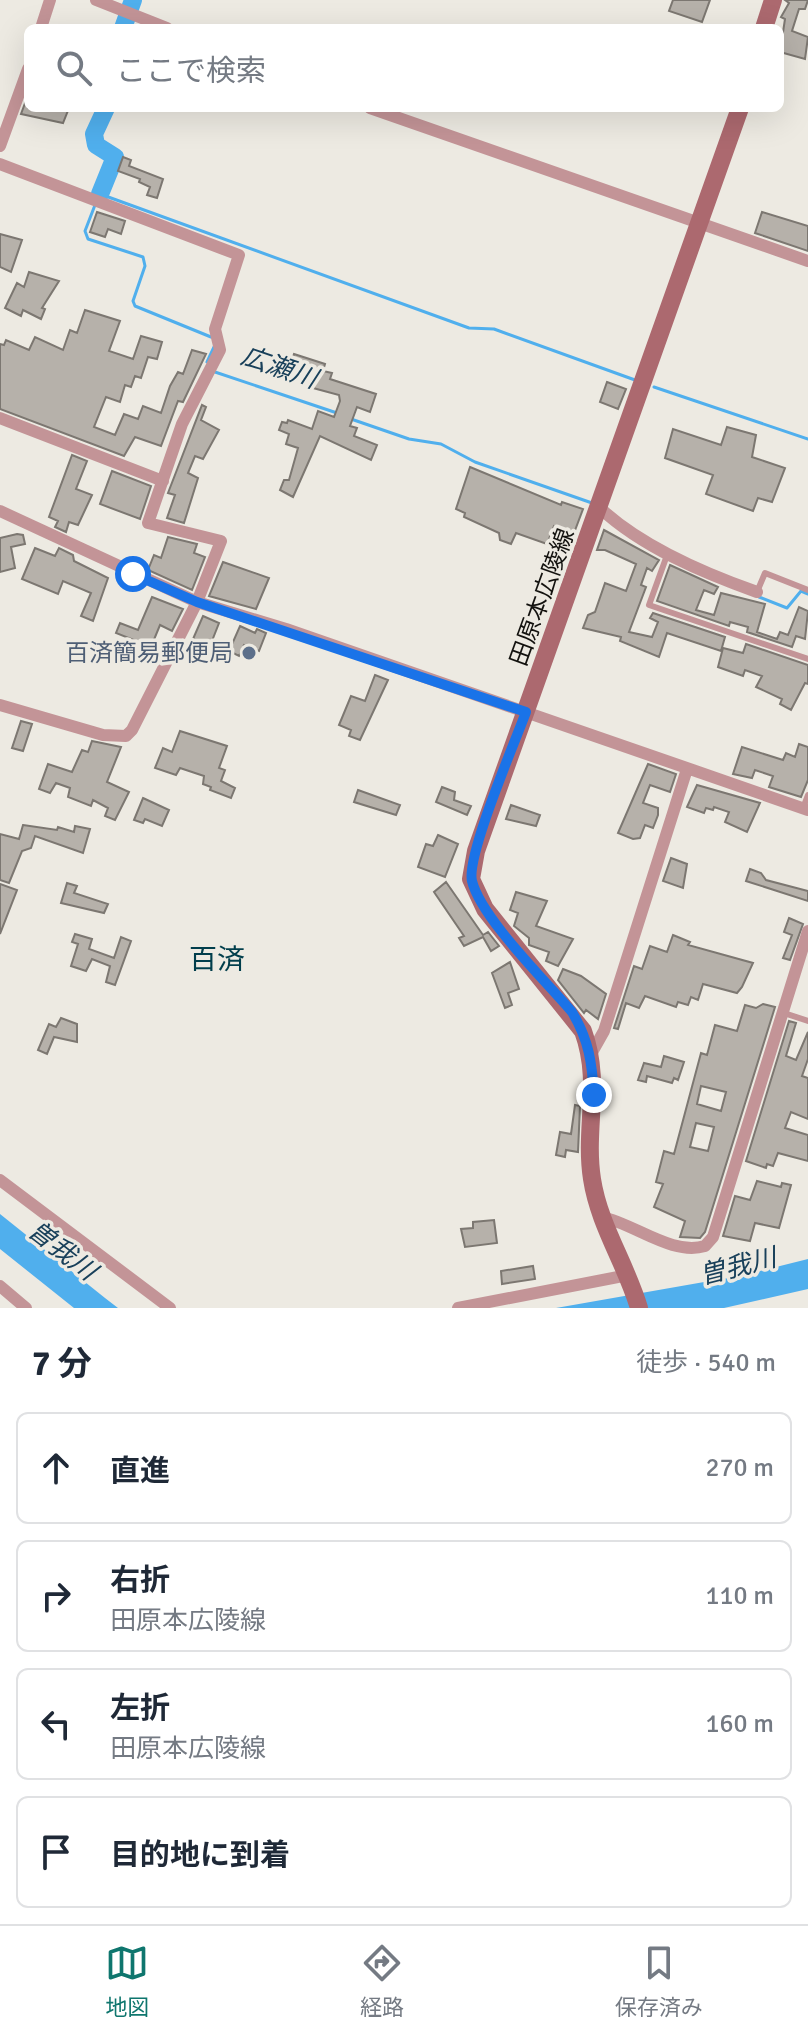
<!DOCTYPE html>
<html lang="ja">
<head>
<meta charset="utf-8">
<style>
	:root { --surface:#fff; --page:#f6f6f7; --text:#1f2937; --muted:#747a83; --line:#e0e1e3; --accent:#0f766e }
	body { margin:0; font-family:Signika,"Noto Sans JP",sans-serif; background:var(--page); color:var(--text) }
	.stop { position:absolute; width:24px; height:24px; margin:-18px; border:6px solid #1a73e8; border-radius:50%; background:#fff }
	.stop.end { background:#1a73e8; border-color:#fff; box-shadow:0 2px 8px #0008 }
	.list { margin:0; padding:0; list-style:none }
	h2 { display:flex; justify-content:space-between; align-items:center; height:104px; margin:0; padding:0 32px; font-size:34px }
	h2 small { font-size:26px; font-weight:400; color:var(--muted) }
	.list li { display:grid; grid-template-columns:52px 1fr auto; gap:24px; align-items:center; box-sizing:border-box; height:112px; margin:0 16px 16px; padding:0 16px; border:2px solid var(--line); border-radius:12px }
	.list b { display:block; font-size:30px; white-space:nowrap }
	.list p { margin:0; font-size:26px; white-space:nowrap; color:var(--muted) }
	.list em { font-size:26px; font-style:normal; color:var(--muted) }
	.icon { flex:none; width:44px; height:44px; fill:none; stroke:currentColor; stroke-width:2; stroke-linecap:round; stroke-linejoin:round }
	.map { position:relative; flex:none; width:808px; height:1308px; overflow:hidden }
	.search { position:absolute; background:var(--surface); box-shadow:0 8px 32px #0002; left:24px; right:24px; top:24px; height:88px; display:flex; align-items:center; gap:20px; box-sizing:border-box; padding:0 28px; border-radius:12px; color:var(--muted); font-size:30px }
	.sheet { height:616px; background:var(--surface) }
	nav { display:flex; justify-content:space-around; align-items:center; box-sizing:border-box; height:112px; border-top:2px solid var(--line); background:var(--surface); font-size:22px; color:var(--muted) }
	nav a { display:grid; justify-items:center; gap:4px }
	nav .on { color:var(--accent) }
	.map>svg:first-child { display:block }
	.water { fill:#50afed }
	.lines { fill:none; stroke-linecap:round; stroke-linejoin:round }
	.stream { stroke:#50afed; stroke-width:3 }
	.river { stroke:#50afed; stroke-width:18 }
	.building { fill:#b6b1aa; stroke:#7c7771; stroke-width:2; fill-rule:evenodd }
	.service { stroke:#c39497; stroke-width:6 }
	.minor { stroke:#c39497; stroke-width:12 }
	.secondary { stroke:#ac696f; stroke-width:18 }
	.route { stroke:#1a73e8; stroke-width:10 }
	.service-dot { fill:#5c6f8a; stroke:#edeae2; stroke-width:3 }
	.labels { text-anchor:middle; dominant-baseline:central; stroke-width:7; stroke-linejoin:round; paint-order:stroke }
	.street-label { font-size:24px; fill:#13120f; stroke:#edeae2 }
	.service-label { font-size:24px; fill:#4e5e75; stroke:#edeae2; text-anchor:end }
	.water-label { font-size:26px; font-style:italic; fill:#19405a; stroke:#edeae2 }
	.quarter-label { font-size:28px; fill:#013e4c; stroke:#edeae2 }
</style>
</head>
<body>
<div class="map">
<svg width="808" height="1308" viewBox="0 0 808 1308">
	<rect width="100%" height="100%" fill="#edeae2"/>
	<!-- water -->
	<path class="water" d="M0,1214l105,84 13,10h-44l-74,-59z
		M808,1259v30l-84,19h-168l188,-33z"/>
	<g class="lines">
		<!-- stream -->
		<path class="stream" d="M98,198l2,-4 369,134 25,1 141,51
			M95,205l-10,26 3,8 55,18 2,9 -12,35 2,5 76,31
			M207,362l7,-15
			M212,371l125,42
			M654,387l154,52
			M351,419l58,20 32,5 34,18 117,41
			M759,597l28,11 14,-17 7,3"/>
		<!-- river -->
		<path class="river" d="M123,28l10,-28
			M100,194l15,-37 -19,-12 -2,-11 12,-26"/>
	</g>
	<!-- building -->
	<path class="building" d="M673,0h37l-8,22 -33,-11z
		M785,0h23l-3,9h-6l-7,22 16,6 -3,22 -25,-7 5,-33 -4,-2 8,-14z
		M28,95v13h41l-6,15 -42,-9z
		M123,157l8,3 -2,6 34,13 -6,19 -10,-3 3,-8 -11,-5 1,-3 -22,-8z
		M97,212l28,9 -4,13 -13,-5 -3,8 -15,-5z
		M762,212l46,14v25l-53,-18z
		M0,234l22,6 -11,32 -11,-5z
		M29,272l30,9 -17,27 3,1 -4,10 -18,-9 -2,6 -16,-8 12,-25 7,4z
		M85,310l35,11 -11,30 24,8 8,-23 21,6 -5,17 -9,-2 -7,21 -6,-2 -4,11 -6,-2 -5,17 -14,-5 -12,30 21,8 9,-21 14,5 5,-13 18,7 9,-27 8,-14 5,2 9,-24 14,4 -23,48 -5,-1 -17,45 -26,-9 -11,19 -124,-47v-65l4,1 2,-5 23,10 6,-13 28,13 7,-20 7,3z
		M294,354l31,10 -2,7 9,2 -2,6 46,15 -6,18 -13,-5 -7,19 7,2 -3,8 23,9 -6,15 -51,-24 -27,61 -13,-7 4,-10h5l9,-32 -12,-4 3,-10 -10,-4 3,-8 5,1 1,-3 24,9 6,-18 16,6 6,-16 -1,-6 -26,-7 5,-16 -17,-6 -2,7 -10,-4z
		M607,382l19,7 -8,20 -18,-7z
		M202,405l4,2 -5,13 18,10 -16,29 -8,-3 -7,17 10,5 -14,45 -17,-5 8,-23 -7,-2z
		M727,427l29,8 -4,22 33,11 -13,34 -14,-4 -5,13 -47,-17 7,-19 -48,-17 8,-29 48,16z
		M72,455l15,6 -11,28 16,6 -14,30 -9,-3 -3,10 -11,-5 3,-6 -9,-4z
		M470,467l91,38 1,-3 21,7 -9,24 -20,-7 -7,18 -31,-11 -5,11 -11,-4 -1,-7 -35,-16 1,-4 -9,-4z
		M112,471l39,15 -11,33 -40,-15z
		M604,530l55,30 -7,11 -5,-3 -6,17 5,2 -17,45 23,5 6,-15 -8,-4 3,-5 72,24 -4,14 -54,-18 -8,24 -39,-16 1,-4 -38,-9 5,-13 7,-3 10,-29 21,8 10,-27 -31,-14h-8z
		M17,534l6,1 2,9 -14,3 4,21 -15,4v-34z
		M168,537l29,7 -3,9 11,4 -13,33 -44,-20 6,-15 7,3z
		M35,548l20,8 4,-8 14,7 1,6 34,17 -15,43 -12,-5 10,-23 -28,-12 -5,13 -36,-15z
		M223,562l46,16 -13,31 -47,-13z
		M670,565l48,22 -4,7 -10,-4 -8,20 18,5 7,-22 44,11 -8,28 20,7 3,-7 8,3 11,-28 9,4 -3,28 -9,-3 -4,11 -45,-15 1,-5 -18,-5 -1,4 -72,-25z
		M152,597l31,12 -11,22 -12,-6 -9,22 -35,-14 4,-10 18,7z
		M203,616l16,7 -9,23 -17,-7z
		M240,626l15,7 2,-4 9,4 -7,18 -15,-6 -5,11 -10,-5z
		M746,644l62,21v19l-3,-1 -14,27 -11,-6 2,-5 -26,-12 6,-11 -17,-6 -2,6 -25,-9 5,-19 20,5z
		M375,675l13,5 -28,60 -11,-4 2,-6 -12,-5 12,-29 14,5z
		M21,721l11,3 -9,27 -11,-3z
		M180,731l47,15 -8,22 6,2 -4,11 14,7 -4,10 -21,-8 1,-3 -8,-3 1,-8 -24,-8 -4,7 -21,-7 8,-20 9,4z
		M92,741l29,6 -14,35 22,10 -14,28 -10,-4 3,-8 -15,-8 -2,6 -23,-9 2,-9 -14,-5 -6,10 -11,-4 9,-25 24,8 10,-22 6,2z
		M799,744l9,3v33l-7,17 -32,-10 4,-11 -18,-6 -3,8 -19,-4 9,-27 41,13 3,-7 9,4z
		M648,764l28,10 -6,18 -20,-7 -7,18 15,5v7l-5,13 -8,-3 -5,13 -7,1 -15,-6z
		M697,785l63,18 -13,29 -22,-10 4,-10 -15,-5 -1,3 -7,-2 -2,5 -17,-6z
		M442,787l13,5 -1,8 17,6 -4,9 -31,-13z
		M358,790l42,15 -4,10 -42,-13z
		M143,798l26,12 -7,16 -17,-7 -2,4 -9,-3z
		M511,805l29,10 -4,11 -30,-7z
		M23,825l34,5 1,-3 16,5 1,-6 15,3 -7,24 -48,-17 -4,12 -9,3 -13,32 -9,-3v-46l19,5z
		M438,835l20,9 -13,33 -27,-10 8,-23 7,2z
		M671,858l16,6 -4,24 -20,-7z
		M750,869l11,4 5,7 42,11v10l-62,-20z
		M446,882l37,53 5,-3 11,14 -8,5 -8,-14 -19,9 -5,-8 5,-2 -30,-44z
		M67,883l10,3 -3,7 34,11 -4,9 -43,-10z
		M0,884l17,6 -17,44z
		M516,892l31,9 -11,25 37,13 -15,27 -12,-5 3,-9 -20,-7v-7l-15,-12 4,-13 -8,-3z
		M789,918l14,6 -13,36 -7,-2 9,-23 -8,-3z
		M75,934l17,5 -3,10 25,9 7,-21 10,4 -16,44 -9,-3 4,-16 -18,-7 -6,12 -15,-5 7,-22 -6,-2z
		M673,935l17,7 -2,3 65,18 -11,24 -5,6 -34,-9 -5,16 -7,-3 -3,8 -10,-3 -2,5 -31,-11 -6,12 -13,-5 -8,26 -4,-1 20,-62 8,3 8,-23 17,6z
		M510,962l9,27 -11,4 4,12 -7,3 -13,-35z
		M563,969l18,7 25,18 -8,25 -12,-9 -2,3 -26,-33z
		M763,1004l12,3 -70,225 -5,6 -20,-1 5,-16 -31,-14 9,-23 -7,-2 8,-31 10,3 27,-101 6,2 8,-30 22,6 8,-26 11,3zM701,1086l25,6 -5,19 -24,-7zM696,1123l18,4 -6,24 -18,-4z
		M61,1018l16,6v18l-23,-5 -7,17 -9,-4 11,-26 7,3z
		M789,1021l7,2 -10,33 10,4 12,-28v27l-6,17 6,2v41l-17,-7 -6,16 23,7v26l-30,-8 -5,13 -6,-2 -1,4 -20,-7z
		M664,1056l20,6 -6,18 -4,-2 -2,5 -25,-7 -1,6 -8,-2 6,-17 17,4z
		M575,1105l5,1 -2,46 -12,-2 -1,7 -9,-2 4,-23 11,2z
		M757,1181l24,6 1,-4 9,2 -12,43 -24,-5 -5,18 -27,-5 12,-40 15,4z
		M494,1220l3,23 -32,4 -4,-18 12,-1v-6z
		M533,1266l2,13 -33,5 -1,-13z"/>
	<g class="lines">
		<!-- service -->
		<path class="service" d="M666,558l-17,47 159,54
			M757,592l8,-19 43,17
			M803,808l5,-13
			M781,1012l27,9"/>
		<!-- minor -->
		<path class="minor" d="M96,0l71,28
			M41,28l9,-28
			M370,108l438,153
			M0,146l28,-77
			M0,164l239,91 -24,74 5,21 -38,74 -34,99 73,18 -24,61 -65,128 -6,6 -23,-1 -103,-30
			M0,418l163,63
			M600,508c42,39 103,65 157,84
			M0,511l197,91 89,27 522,181
			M591,1054l13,-23 83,-262
			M0,1180l170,128
			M602,1217c33,7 70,39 103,29l8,-9 95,-306
			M0,1286l26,22
			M458,1308l170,-33"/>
		<!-- secondary -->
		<path class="secondary" d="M764,28l9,-28
			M639,1308c-13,-44 -40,-83 -47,-129 -8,-51 10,-96 -9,-148l-98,-122 -14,-30 5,-28 264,-743"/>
	</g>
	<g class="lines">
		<!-- route -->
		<path class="route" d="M133,574l64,28 329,110c-11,30 -60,144 -54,169 9,37 74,100 100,131 17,28 20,51 22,83"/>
	</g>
	<!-- markers -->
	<circle class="service-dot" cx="249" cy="653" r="8"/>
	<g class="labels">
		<!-- street labels -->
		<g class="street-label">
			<text transform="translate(542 597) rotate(-70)">田原本広陵線</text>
		</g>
		<!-- service labels -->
		<g class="service-label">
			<text x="233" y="653">百済簡易郵便局</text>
		</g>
		<!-- water labels -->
		<g class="water-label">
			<text transform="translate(279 368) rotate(19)">広瀬川</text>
			<text transform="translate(62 1251) rotate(38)">曽我川</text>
			<text transform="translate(738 1267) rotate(-14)">曽我川</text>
		</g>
		<!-- quarter labels -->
		<g class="quarter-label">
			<text x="217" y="960">百済</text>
		</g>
	</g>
</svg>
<div class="stop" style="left:133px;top:574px"></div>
<div class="stop end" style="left:594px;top:1095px"></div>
<div class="search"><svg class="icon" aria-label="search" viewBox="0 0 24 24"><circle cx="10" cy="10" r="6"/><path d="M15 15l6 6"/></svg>ここで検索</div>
</div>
<section class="sheet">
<h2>7 分<small>徒歩 · 540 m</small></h2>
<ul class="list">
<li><svg class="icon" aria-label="ahead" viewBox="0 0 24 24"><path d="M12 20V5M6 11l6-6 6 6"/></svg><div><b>直進</b></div><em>270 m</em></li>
<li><svg class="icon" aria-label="right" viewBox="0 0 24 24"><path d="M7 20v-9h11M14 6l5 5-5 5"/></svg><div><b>右折</b><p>田原本広陵線</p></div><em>110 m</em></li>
<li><svg class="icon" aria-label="left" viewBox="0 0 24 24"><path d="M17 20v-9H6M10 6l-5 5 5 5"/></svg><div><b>左折</b><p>田原本広陵線</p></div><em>160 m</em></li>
<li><svg class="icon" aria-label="arrive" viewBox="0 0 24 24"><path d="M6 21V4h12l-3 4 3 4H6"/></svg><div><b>目的地に到着</b></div></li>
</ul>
</section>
<nav>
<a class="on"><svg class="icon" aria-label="map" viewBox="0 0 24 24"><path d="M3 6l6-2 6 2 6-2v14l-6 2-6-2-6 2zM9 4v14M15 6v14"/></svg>地図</a>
<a><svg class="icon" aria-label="directions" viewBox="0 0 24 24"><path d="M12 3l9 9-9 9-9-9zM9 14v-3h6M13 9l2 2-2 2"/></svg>経路</a>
<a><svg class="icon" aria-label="saved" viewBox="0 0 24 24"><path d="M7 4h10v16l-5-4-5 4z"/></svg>保存済み</a>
</nav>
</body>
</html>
